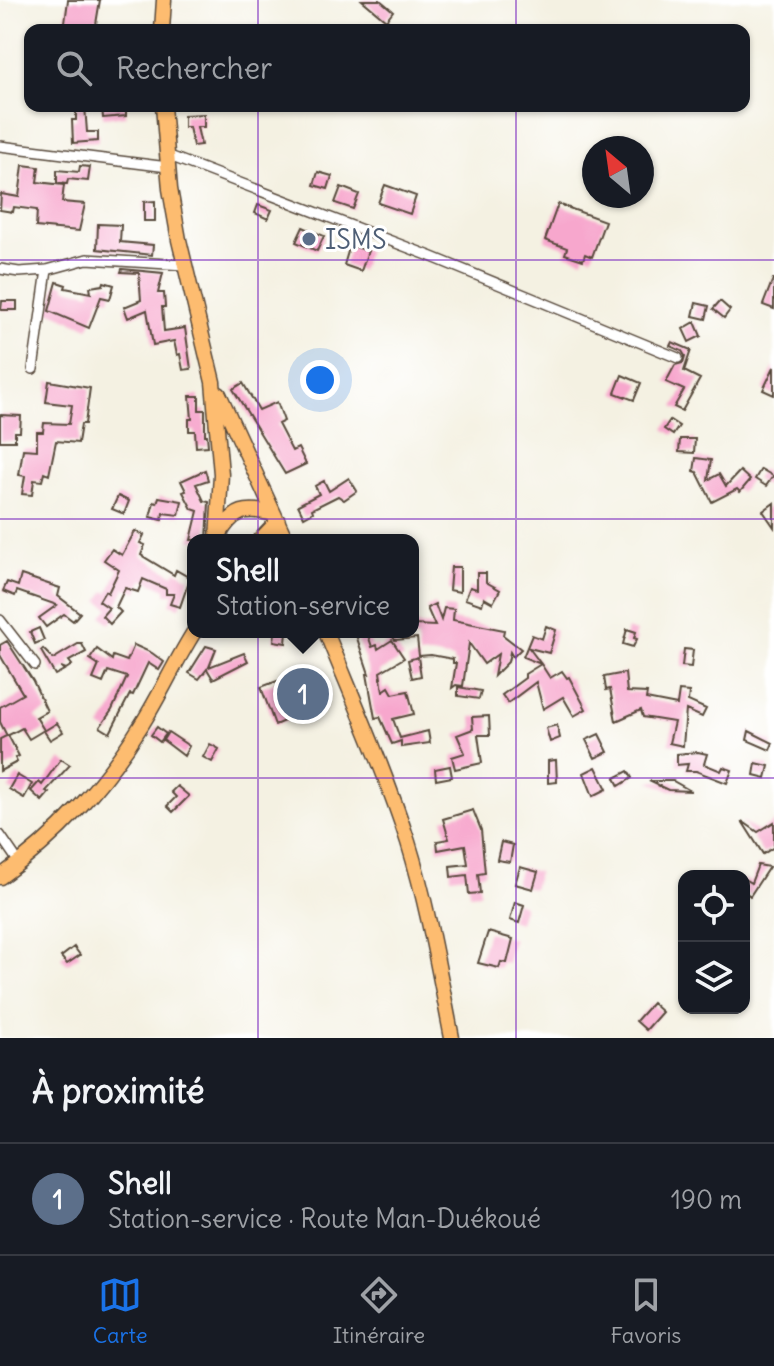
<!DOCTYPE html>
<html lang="fr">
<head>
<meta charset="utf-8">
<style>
	:root { --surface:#171b24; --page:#20242c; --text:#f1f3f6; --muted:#9ea1a6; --line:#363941; --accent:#1a73e8 }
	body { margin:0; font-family:Delius,sans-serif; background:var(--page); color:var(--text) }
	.controls { position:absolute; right:24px; bottom:24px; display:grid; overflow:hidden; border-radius:16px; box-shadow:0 2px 6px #0004 }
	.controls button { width:72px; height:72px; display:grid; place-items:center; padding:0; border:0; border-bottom:2px solid var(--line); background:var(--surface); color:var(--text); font:40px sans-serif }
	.compass { position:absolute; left:582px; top:136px; width:72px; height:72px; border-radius:50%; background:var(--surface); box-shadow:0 2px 6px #0004; rotate:331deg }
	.you { position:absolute; left:320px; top:380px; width:28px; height:28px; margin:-20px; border:6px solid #fff; border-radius:50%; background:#1a73e8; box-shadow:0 0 0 12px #1a73e833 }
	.badge { display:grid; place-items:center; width:52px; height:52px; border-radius:50%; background:var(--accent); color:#fff; font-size:26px; font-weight:700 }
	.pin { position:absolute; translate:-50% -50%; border:4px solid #fff; box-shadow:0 2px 8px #0006 }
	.popup { position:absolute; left:187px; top:534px; width:232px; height:104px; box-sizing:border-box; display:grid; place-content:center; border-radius:16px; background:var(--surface); filter:drop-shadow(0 2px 6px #0005); font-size:26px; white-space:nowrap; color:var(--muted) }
	.popup b { font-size:30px; color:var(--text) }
	.popup::after { content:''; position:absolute; left:50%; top:100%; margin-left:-16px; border:16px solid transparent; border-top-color:var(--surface) }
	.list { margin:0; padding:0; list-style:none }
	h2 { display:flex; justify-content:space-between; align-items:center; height:104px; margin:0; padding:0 32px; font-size:34px }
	h2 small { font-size:26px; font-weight:400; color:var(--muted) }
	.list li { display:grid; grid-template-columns:52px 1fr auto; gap:24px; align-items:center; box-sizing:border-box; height:112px; padding:0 32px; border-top:2px solid var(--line) }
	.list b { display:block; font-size:30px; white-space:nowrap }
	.list p { margin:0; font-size:26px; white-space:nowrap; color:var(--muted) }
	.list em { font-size:26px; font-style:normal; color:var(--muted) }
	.icon { flex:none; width:44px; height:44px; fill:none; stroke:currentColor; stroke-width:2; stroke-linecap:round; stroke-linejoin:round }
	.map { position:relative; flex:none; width:774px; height:1038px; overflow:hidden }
	.search { position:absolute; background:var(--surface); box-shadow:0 2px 6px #0004; left:24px; right:24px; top:24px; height:88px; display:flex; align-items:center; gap:20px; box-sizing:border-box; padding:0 28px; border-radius:16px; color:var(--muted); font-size:30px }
	.sheet { height:216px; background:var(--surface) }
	nav { display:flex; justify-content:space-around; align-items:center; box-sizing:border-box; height:112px; border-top:2px solid var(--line); background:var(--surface); font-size:22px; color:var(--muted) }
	nav a { display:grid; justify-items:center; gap:4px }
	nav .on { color:var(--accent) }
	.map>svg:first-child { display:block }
	.building { fill:#f7a7cd }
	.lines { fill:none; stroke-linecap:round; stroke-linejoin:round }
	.street-casing { stroke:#57483b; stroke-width:12 }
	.primary-casing { stroke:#57483b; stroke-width:17 }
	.street { stroke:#fff; stroke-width:9 }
	.primary { stroke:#fdbc6f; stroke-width:14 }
	.grid { fill:none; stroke:#7b2cbf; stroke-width:2; stroke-opacity:0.55 }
	.service-dot { fill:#5c6f8a; stroke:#fff; stroke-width:3 }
	.labels { text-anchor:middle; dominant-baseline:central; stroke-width:6; stroke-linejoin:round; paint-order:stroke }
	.service-label { font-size:26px; fill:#4e5e75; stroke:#fff; text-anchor:start }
</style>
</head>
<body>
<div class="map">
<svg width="774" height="1038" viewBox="0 0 774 1038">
	<rect width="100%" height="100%" fill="#fff"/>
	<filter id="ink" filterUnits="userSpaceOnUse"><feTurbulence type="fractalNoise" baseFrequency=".0125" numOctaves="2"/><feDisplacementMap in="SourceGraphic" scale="16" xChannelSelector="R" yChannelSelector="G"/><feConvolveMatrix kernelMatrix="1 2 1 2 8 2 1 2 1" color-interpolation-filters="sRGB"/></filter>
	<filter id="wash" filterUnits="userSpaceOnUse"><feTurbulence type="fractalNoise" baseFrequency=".006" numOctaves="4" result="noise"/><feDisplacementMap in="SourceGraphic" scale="32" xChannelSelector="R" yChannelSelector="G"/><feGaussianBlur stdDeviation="1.8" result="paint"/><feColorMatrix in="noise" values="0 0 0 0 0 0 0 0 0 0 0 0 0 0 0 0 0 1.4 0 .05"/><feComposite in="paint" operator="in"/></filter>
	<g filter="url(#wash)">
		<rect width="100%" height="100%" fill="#f4f1e2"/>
		<g id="blocks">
			<!-- building -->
			<path class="building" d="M68,0h32l-5,30h-31z
				M362,0h18l13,11 -7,9z
				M76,106h9l2,26h11v9l-25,2 -1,-23h4z
				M102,106h24v10l-23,2z
				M204,114v13h-7l4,18 -8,1 -4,-19h-5v-12z
				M23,165l16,2 -2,15 27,3 -2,17 23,2 -6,27 -43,-4 1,-17 -23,-3 -1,5 -13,-2 1,-16 18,3z
				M80,166l10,1 -2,14 -20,-2 -1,5 -10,-1v-13l22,2z
				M318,172l14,4 -4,13 -14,-4z
				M385,185l31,11 -6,18 -32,-11z
				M341,187l18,7 -6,15 -18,-6z
				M155,201v20h-11v-19z
				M558,204l47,17 -13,36 -7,-3 -2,6 -18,-6 2,-6 -22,-8z
				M258,205l14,5 -4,9 -13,-6z
				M98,224l23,1 -1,17 33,3 -1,10 -55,-6z
				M303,227l21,9 -7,15 -21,-9z
				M350,245l18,6 -7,20 -17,-6z
				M122,269l41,4 -5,20h6l1,14h-3l2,24 21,-3 6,41 -8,1 -3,-16 -3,1 -3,-14 -21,4 -6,-35 -19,8 -4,-11 17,-7 -2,-27 -18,-1z
				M773,279h1v30l-11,-4z
				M57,282l9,3 -1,3 26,5 -1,-6 13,-2 1,-3 10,3 -4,14 -9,-2 -12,31 -40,-17z
				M2,301h15v9h-16z
				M720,301l10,9 -6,8 -11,-9z
				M696,303l13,3 -3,13 -13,-3z
				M695,322l6,14 -12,6 -6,-13z
				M672,342l19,8 -7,21 16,8 -18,32 -8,-4 10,-17 -18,-8 9,-17 8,-2 2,-7 -3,-5 -12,-5z
				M774,367v28l-11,-5z
				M622,375l19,8 -7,17 -19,-7z
				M49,381l41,7 -5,36h-4l-3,19 -22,-2 -7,34 -5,-2 -2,8 -8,-1 -2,15 -10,-1 3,-18 -6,-1 4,-26 14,1v-18h6l1,-9 25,1 3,-19 -26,-3z
				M243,383l16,27 18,-8 7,19 -6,3 14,27 6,-3 8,16 -21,10 -52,-85z
				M190,396h9v14h6v25h2l1,11 -12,1 -1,-16h-6v-12h3z
				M0,415l21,1 -1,16h-5v9h-15z
				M670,420l9,6 -6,9 -9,-6z
				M680,439h15l-1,14 -15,-1z
				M696,458l15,2 -3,20 11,-6 7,12 14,-15 10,9 -10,12 -3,-3 -25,13 -15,-30 -3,-1z
				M761,469l12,7 -7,10 -11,-7z
				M205,470l3,10 -12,4 8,17 5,1 -2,38h-16l7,-29 -6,-2 -9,-17 3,-1 -5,-10z
				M349,478l8,13 -13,9 -6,-4 -26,13 1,3 -9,5 -6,-12 21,-11 -4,-8 9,-5 5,10z
				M118,496l11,5 -5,13 -12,-5z
				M159,497l23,4 -3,14 -16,-2 -1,7 -12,-3 4,-15 3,1z
				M774,503v24l-11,-16z
				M135,531l9,4 -4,8 5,2 -4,10 33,20 2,-5 14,8 -10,29 -10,-3 4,-10h-8v-5l-23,-10 -5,13 -13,-4 -9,19 5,5 -11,12 -8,-8 7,-8 -10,-7 6,-10 3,2 11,-23 -15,-10 8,-11 10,6z
				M451,567h9v25l-11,-2z
				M477,573h9v9l14,8 -7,13 -9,-5 -2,7 -17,-6 5,-12 7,2z
				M21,575l39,13 -2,8 22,17 -7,8 -9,-7 -18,13 -7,-9 18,-13 -40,-14 -2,5 -12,-5 4,-9 11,4z
				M435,604l6,16 3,-12 10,1 -1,11 51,10 -1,5 18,14 -8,8 -3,-5 -2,10 -14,14 4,-22 -14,10 -15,-21 -6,43 -7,-1 -4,3 4,-25h-3v-4l-22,-4 -12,1 -2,-18 -22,2 -5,-8h23v-7l22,1 -8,-18z
				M546,626l10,4 -7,23 -20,-5 12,16 -18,-7 9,-22 10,4z
				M39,628l5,12 -9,4 -5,-12z
				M627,629l9,3 -2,6 3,1 -4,8 -10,-3z
				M275,632h12l-1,11 -12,-2z
				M355,632h12l5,15 5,-2 1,4 14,-9 12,18 -24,14 3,19 6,-4 4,7 15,-3 6,23 -21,5 7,19 28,-7 2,12 -29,4v-6l-9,3 -12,-27 -5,1 -8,-44h2z
				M7,641l26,40 14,30 -11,6 8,13 -15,9 -7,-11 -15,8 -7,-14v-15l23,-13 -23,-39v-10z
				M78,644h4l4,8 -17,9 3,4 -6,4 -5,-2 3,3 -9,5 -14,-24 2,-2 10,10z
				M134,645l18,8 12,9 -5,8 -11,-7 -15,32 -3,-1 -20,39 -10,-6 12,-17 15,-33 -19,-6 -5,12 -10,-4 6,-14 -9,-6 7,-10 15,11 1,-4 14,5z
				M206,646l10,3 -7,18 35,-14 4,8 -35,18 -6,-10 -8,10 -10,-6z
				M684,649l9,1 -2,17 -9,-1z
				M418,657l3,19 -9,2 -4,-18z
				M541,664l9,14 12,-7 5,7 2,-1 17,32 -12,7 -11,-19 -20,12 -7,-27 -28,21 -6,-8 23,-17v-4z
				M625,673l2,19 20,1 -1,6 31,6 2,-14 10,1 -1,9 18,8 -4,8 -16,-7 -3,36 -14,-3 5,-21 -31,-5 -2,-7 -25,11 -6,-32 -4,1 -2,-13z
				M277,681l6,16 30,-12 4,9 -30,13 4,11 -16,7 -14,-38z
				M458,687l23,4 -2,8 -21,-3z
				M489,716l1,19h-12l4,28 -27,6 -3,-12 13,-4 -8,-18 16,-6 -1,-12z
				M57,723l6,9 -13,8 -6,-9z
				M557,725l3,13 -10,4 -4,-14z
				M157,727l9,7 -6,8 -9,-7z
				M749,731l24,12 -3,7 -23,-10z
				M168,732l21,14 -5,10 -21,-16z
				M599,734l9,18 -13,6 -9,-18z
				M8,735l11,21 -4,2 2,4 -17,9v-32z
				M210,744l9,5 -7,13 -9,-5z
				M698,752l9,2 -3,10 17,7 2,-4 9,3 -5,13 -31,-12h-10l2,-7 -11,1v-11z
				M61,759l9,6 -24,26 3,2 -7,8 -11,-10 8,-9 3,3z
				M556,760l1,22 -9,1v-22z
				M756,763l13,3 -3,12 -12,-3z
				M450,766l2,11 -16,3 -1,-11z
				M596,767l11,22 -14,7 -9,-23z
				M628,771l4,7 -13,8 -4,-8z
				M17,775l15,9 -8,14 -15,-9z
				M649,781h24l18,10 -23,-1z
				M177,786l12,10 -16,16 -6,-6 9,-9 -5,-5z
				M473,810l8,20 4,43 -7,1 2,19 -11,1 -2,-19 -16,2 -1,-11 18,-2 -3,-19 -27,5 -1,-9 12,-2 -6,-20z
				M742,821l16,11 16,-10v25l-11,7z
				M501,842l12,3 -3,17 -13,-2z
				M758,865l11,2 -19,29 -6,-5v-12l7,4z
				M520,867l18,5 -5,17 -18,-5z
				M515,902l9,3 -5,18 -9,-3z
				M488,932l25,7 -6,24 -6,-1 -2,6 -21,-5z
				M74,947l6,8 -13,9 -6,-7z
				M652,1003l10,9 -16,18 -10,-9z"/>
		</g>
	</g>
	<g filter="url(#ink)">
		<use href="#blocks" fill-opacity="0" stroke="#57483b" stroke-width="2"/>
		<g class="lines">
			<!-- street casing -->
			<g class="street-casing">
				<path id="street" d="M0,146l168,21
					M167,155l263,101 248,102
					M0,269l19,3 28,-2 40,-11 97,6
					M33,369l14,-99
					M0,620l35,45
					M0,835l20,29"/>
			</g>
			<!-- primary casing -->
			<g class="primary-casing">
				<path id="primary" d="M162,30l2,-30
					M163,106l7,83 9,51 34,142 8,92 -4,66
					M219,394l67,146
					M219,535c15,-26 27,-28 55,-21
					M260,540l18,-19
					M326,632c28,69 59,139 82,210 20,64 31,130 44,196
					M0,877c57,-40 106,-94 142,-153 19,-30 33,-62 52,-92"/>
			</g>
			<!-- street -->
			<use href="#street" class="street"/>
			<!-- primary -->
			<use href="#primary" class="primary"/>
		</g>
	</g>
	<!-- grid -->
	<path class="grid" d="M258,0v30M516,0v30M258,106v932M516,106v932M0,260h774M0,519h774M0,778h774"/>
	<!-- markers -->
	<circle class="service-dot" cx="309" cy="239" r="8"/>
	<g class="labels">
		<!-- service labels -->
		<g class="service-label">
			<text x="325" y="239">ISMS</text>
		</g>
	</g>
</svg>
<div class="controls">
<button><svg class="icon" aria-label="locate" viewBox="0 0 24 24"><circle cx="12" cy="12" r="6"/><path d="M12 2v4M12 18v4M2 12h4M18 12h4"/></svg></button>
<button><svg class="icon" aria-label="layers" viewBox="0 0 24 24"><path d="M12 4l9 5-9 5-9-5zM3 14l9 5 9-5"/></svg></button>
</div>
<svg class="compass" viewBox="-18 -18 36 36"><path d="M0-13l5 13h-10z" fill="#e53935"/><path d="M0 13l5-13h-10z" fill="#9ea1a6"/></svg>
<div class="you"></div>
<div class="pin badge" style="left:303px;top:694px;background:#5c6f8a">1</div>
<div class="popup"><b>Shell</b>Station-service</div>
<div class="search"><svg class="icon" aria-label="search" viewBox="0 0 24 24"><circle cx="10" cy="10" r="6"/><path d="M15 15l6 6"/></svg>Rechercher</div>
</div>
<section class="sheet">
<h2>À proximité<small></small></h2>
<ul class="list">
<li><span class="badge" style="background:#5c6f8a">1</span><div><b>Shell</b><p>Station-service · Route Man-Duékoué</p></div><em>190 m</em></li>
</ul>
</section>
<nav>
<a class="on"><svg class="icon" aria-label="map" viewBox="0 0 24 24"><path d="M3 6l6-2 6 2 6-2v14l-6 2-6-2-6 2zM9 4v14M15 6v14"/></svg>Carte</a>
<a><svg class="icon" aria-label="directions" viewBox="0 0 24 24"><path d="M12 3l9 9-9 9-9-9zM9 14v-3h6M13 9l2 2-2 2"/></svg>Itinéraire</a>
<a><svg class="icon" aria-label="saved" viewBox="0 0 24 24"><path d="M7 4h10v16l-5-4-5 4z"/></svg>Favoris</a>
</nav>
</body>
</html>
